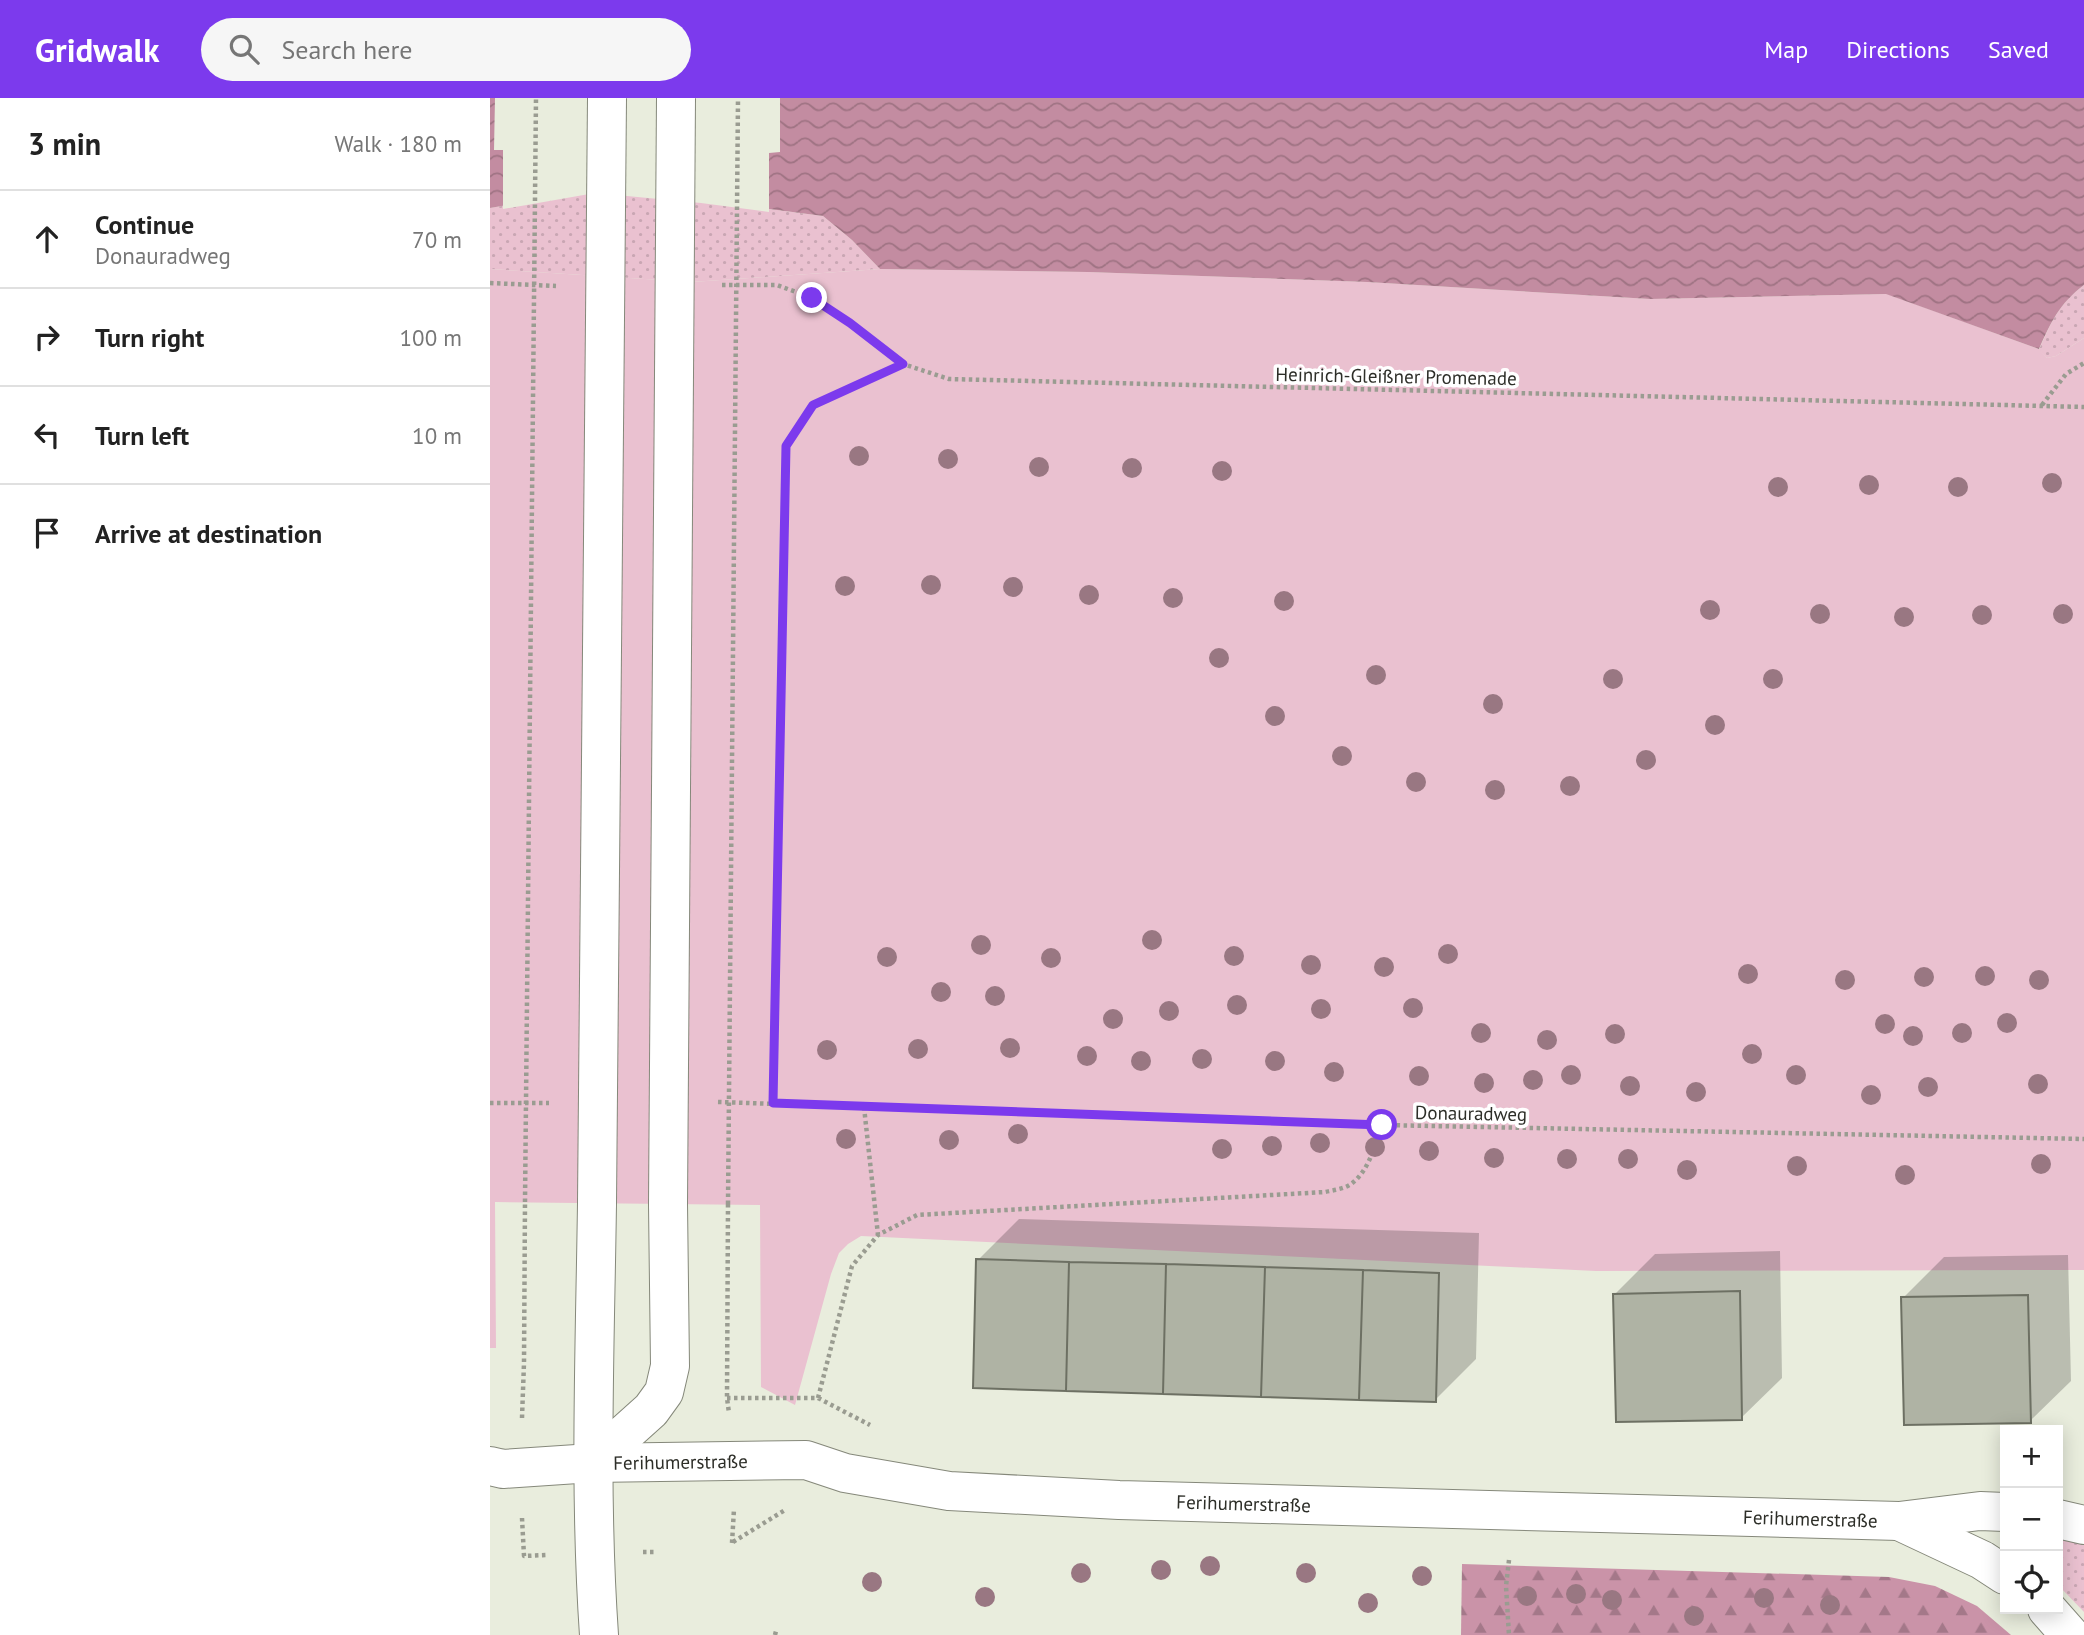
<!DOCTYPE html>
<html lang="en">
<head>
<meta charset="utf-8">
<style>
	:root { --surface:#fff; --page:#f6f6f6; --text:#222; --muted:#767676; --line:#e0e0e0; --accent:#7c3aed }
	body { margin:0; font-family:"PT Sans",sans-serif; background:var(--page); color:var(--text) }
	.controls { position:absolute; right:21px; bottom:21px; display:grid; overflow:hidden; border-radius:0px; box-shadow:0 4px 18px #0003 }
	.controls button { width:63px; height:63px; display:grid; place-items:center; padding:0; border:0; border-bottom:2px solid var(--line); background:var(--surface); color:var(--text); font:35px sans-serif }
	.stop { position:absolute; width:21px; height:21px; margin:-16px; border:5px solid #7c3aed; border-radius:50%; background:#fff }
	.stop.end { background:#7c3aed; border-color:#fff; box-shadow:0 2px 7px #0008 }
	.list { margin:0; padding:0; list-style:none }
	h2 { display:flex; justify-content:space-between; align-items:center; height:91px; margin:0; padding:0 28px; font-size:30px }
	h2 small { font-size:23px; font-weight:400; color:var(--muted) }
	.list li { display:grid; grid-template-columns:46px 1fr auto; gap:21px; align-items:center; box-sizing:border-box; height:98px; padding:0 28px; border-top:2px solid var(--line) }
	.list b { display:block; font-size:26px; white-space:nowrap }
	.list p { margin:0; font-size:23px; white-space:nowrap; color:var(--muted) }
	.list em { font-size:23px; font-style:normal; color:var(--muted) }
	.icon { flex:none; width:38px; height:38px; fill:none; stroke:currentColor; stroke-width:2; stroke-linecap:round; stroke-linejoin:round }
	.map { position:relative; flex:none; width:1594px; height:1537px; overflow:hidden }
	header { display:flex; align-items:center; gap:42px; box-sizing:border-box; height:98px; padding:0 35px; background:var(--accent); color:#fff }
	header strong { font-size:33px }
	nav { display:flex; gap:38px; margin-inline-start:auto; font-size:24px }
	.search { width:490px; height:63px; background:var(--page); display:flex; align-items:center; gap:18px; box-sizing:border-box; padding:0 24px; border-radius:38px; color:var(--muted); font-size:26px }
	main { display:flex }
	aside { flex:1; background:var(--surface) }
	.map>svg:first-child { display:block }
	.grass { fill:url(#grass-dots) }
	.forest { fill:url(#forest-firs) }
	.park { fill:#eac1d0 }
	.water { fill:url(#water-waves) }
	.pier { fill:#e9eddd }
	.shadow { fill:#0003 }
	.building { fill:#afb3a4; stroke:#6d7063; stroke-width:2 }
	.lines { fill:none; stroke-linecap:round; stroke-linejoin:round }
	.minor-casing { stroke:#85887a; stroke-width:40 }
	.secondary-casing { stroke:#85887a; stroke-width:40 }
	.path { stroke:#9a9c91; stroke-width:4.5; stroke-dasharray:3.5 3.5; stroke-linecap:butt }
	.minor { stroke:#fff; stroke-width:38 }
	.secondary { stroke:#fff; stroke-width:38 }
	.minor-bridge-casing { stroke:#85887a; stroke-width:40; stroke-linecap:butt }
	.secondary-bridge-casing { stroke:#85887a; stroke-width:40; stroke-linecap:butt }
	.path-bridge { stroke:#9a9c91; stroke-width:4.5; stroke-dasharray:3.5 3.5; stroke-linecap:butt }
	.minor-bridge { stroke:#fff; stroke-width:38 }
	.secondary-bridge { stroke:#fff; stroke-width:38 }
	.tree { fill:#997782 }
	.route { stroke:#7c3aed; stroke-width:9 }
	.labels { text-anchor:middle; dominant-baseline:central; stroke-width:7; stroke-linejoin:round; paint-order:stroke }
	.street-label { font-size:19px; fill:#2d2e28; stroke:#fff }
</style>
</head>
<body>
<header>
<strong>Gridwalk</strong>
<div class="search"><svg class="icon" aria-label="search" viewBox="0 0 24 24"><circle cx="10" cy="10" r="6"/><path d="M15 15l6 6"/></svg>Search here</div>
<nav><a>Map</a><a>Directions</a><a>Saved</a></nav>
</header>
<main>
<aside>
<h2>3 min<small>Walk · 180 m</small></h2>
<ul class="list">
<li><svg class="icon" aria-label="ahead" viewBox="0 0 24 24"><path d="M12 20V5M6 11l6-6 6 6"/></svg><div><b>Continue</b><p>Donauradweg</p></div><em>70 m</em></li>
<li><svg class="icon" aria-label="right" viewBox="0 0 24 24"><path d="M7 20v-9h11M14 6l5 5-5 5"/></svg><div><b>Turn right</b></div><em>100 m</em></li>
<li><svg class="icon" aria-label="left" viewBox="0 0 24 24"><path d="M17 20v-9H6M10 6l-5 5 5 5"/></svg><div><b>Turn left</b></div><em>10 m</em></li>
<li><svg class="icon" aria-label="arrive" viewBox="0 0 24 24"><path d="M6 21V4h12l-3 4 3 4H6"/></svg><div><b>Arrive at destination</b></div></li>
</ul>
</aside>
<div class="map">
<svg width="1594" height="1537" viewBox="0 0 1594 1537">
	<defs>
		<pattern id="grass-dots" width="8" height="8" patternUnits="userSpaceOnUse" patternTransform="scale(1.75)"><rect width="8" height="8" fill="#eac1d0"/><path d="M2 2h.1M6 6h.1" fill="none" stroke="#c9a6b3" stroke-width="1.8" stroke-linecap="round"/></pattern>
		<pattern id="forest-firs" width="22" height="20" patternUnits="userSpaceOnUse" patternTransform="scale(1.75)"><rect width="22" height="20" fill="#ca93a8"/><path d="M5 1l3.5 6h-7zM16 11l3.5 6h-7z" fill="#a47889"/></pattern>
		<pattern id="water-waves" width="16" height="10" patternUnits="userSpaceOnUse" patternTransform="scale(1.75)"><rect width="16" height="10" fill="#c38ca1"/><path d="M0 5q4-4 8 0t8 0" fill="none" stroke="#9f7383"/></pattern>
	</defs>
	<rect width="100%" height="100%" fill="#e9eddd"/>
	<!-- grass -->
	<path class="grass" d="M105,91l106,11 122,16 29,24 28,29 -188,13 -202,-13v-61z
		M1594,187v53l-28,18 -9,2 -8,-8c12,-28 20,-46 45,-65z
		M1568,1440l26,7v67l-26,-27z"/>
	<!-- forest -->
	<path class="forest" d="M972,1466l427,13 46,9 42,20 34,29h-550z"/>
	<!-- park -->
	<path class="park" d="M0,171l202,13 188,-13 208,3 279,10 283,17 237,-5 152,55 8,9 9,-2 28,-18v932l-488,1 -735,-35 -13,8 -9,9 -8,21 -36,131 -34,-18 -1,-182 -265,-3 1,146h-6z"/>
	<!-- water -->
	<path class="water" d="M0,0h1594v187c-25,19 -33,37 -45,64l-153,-55 -236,5 -283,-17 -279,-10 -208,-3 -28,-29 -29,-24 -122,-16 -106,-11 -105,19z"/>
	<!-- pier -->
	<path class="pier" d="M5,0h285v54l-11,1v59l-68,-9 -106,-10 -92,16v-59h-9z"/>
	<!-- shadow -->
	<path class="shadow" d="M529,1121l460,14 -3,126 -41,41 -457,-140z
		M1290,1153l2,127 -41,40 -126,-124 40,-40z
		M1578,1157l3,126 -41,40 -127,-123 41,-41z"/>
	<!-- building -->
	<path class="building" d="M486,1161l93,3 -3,129 -93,-3z
		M579,1164l97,2 -3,130 -97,-3z
		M676,1166l99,3 -4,130 -98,-3z
		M775,1169l98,3 -4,130 -98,-3z
		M873,1172l76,3 -3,129 -77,-2z
		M1250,1193l2,129 -126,2 -3,-128z
		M1538,1197l3,128 -127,2 -3,-128z"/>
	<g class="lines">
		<!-- minor casing -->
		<g class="minor-casing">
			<g id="minor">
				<path d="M102,1365l59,-53 13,-18 6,-26 -2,-162"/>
				<path id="s1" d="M0,1368l13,3 89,-6 214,-3 39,13 104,18 170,9 780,21 81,-10 25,1"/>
				<path d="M1568,1421l26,6"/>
				<path d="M1409,1423l83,39 23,15"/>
				<path d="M1557,1511l23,26"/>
			</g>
		</g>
		<!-- secondary casing -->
		<g class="secondary-casing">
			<path id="secondary" d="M107,1105c-2,144 -8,288 2,432"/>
		</g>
		<!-- path -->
		<path class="path" d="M0,185l66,3
			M232,187h55l35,13 38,25 53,41 46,15 1135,28
			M1552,307l24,-31 18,-11
			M228,1004l664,23 702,14
			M0,1005h59
			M283,1005l13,-657 27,-41 89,-41
			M374,1009l14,128
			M238,1106l-1,194 2,15
			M237,1300h91l52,27
			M328,1300l34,-132 26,-31 39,-20 408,-23c9,-2 19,-3 26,-8 18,-13 24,-39 31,-59
			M32,1320l2,-55 1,-161
			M32,1420l2,38 23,-1
			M243,1444l52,-32
			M242,1445l2,-34
			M153,1454h12
			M1019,1462l-3,26 3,49
			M285,1537l1,-4"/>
		<!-- minor -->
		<use href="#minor" class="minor"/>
		<!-- secondary -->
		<use href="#secondary" class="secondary"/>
		<!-- minor-bridge casing -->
		<g class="minor-bridge-casing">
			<path id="minor-bridge" d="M178,1106l8,-1106"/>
		</g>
		<!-- secondary-bridge casing -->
		<g class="secondary-bridge-casing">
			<path id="secondary-bridge" d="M107,1105l10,-1105"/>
		</g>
		<!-- path-bridge -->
		<path class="path-bridge" d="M35,1104l11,-1104
			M238,1106l10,-1106"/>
		<!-- minor-bridge -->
		<use href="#minor-bridge" class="minor-bridge"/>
		<!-- secondary-bridge -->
		<use href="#secondary-bridge" class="secondary-bridge"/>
	</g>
	<!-- trees -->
	<g class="tree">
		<circle cx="369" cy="358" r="10"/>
		<circle cx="458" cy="361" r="10"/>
		<circle cx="549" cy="369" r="10"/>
		<circle cx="642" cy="370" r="10"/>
		<circle cx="732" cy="373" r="10"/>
		<circle cx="1562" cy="385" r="10"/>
		<circle cx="1379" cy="387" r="10"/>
		<circle cx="1288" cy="389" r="10"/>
		<circle cx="1468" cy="389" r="10"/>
		<circle cx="441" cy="487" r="10"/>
		<circle cx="355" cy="488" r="10"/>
		<circle cx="523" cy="489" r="10"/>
		<circle cx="599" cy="497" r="10"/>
		<circle cx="683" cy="500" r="10"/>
		<circle cx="794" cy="503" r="10"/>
		<circle cx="1220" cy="512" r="10"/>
		<circle cx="1330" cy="516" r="10"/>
		<circle cx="1573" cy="516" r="10"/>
		<circle cx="1492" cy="517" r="10"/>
		<circle cx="1414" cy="519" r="10"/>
		<circle cx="729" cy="560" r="10"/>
		<circle cx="886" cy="577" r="10"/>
		<circle cx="1123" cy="581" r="10"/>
		<circle cx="1283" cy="581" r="10"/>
		<circle cx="1003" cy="606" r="10"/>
		<circle cx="785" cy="618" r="10"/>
		<circle cx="1225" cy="627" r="10"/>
		<circle cx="852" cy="658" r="10"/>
		<circle cx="1156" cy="662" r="10"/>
		<circle cx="926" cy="684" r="10"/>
		<circle cx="1080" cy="688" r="10"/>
		<circle cx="1005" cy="692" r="10"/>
		<circle cx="662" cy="842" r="10"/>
		<circle cx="491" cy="847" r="10"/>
		<circle cx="958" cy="856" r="10"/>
		<circle cx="744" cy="858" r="10"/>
		<circle cx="397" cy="859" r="10"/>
		<circle cx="561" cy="860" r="10"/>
		<circle cx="821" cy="867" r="10"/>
		<circle cx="894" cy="869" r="10"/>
		<circle cx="1258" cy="876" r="10"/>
		<circle cx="1495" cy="878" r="10"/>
		<circle cx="1434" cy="879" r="10"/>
		<circle cx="1355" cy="882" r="10"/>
		<circle cx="1549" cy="882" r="10"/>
		<circle cx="451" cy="894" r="10"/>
		<circle cx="505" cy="898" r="10"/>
		<circle cx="747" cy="907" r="10"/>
		<circle cx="923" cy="910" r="10"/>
		<circle cx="831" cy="911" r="10"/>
		<circle cx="679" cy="913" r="10"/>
		<circle cx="623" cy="921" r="10"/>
		<circle cx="1517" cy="925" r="10"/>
		<circle cx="1395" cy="926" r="10"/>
		<circle cx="991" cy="935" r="10"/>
		<circle cx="1472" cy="935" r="10"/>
		<circle cx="1125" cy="936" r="10"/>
		<circle cx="1423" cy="938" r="10"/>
		<circle cx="1057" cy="942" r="10"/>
		<circle cx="520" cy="950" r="10"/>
		<circle cx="428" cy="951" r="10"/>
		<circle cx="337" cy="952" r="10"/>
		<circle cx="1262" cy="956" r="10"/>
		<circle cx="597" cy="958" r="10"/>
		<circle cx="712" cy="961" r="10"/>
		<circle cx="651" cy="963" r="10"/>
		<circle cx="785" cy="963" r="10"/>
		<circle cx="844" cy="974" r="10"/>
		<circle cx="1081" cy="977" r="10"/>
		<circle cx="1306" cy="977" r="10"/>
		<circle cx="929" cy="978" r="10"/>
		<circle cx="1043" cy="982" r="10"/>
		<circle cx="994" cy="985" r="10"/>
		<circle cx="1548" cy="986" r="10"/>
		<circle cx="1140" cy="988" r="10"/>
		<circle cx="1438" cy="989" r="10"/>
		<circle cx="1206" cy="994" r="10"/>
		<circle cx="1381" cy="997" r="10"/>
		<circle cx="528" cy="1036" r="10"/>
		<circle cx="356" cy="1041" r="10"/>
		<circle cx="459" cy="1042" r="10"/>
		<circle cx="830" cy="1045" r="10"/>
		<circle cx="782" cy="1048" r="10"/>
		<circle cx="885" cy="1049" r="10"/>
		<circle cx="732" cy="1051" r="10"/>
		<circle cx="939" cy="1053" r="10"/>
		<circle cx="1004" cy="1060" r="10"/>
		<circle cx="1077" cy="1061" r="10"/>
		<circle cx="1138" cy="1061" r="10"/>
		<circle cx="1551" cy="1066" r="10"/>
		<circle cx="1307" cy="1068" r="10"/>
		<circle cx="1197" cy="1072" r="10"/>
		<circle cx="1415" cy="1077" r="10"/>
		<circle cx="720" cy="1468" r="10"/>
		<circle cx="671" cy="1472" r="10"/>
		<circle cx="591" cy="1475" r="10"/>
		<circle cx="816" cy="1475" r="10"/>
		<circle cx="932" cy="1478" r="10"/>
		<circle cx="382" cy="1484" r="10"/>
		<circle cx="1086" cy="1496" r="10"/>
		<circle cx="1037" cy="1498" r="10"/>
		<circle cx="495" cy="1499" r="10"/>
		<circle cx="1274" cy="1500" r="10"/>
		<circle cx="1122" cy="1502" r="10"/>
		<circle cx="878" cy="1505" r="10"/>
		<circle cx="1340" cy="1507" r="10"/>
		<circle cx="1204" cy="1518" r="10"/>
	</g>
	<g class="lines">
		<!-- route -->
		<path class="route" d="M322,200l38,25 53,41 -90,41 -27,41 -13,657 609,22"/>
	</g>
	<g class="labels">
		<!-- street labels -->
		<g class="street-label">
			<text transform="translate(906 278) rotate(1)">Heinrich-Gleißner Promenade</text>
			<text transform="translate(981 1015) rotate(1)">Donauradweg</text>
			<text stroke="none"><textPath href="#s1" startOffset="191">Ferihumerstraße</textPath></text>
			<text stroke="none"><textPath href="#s1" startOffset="758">Ferihumerstraße</textPath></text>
			<text stroke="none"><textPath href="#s1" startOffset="1325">Ferihumerstraße</textPath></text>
		</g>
	</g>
</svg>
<div class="controls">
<button>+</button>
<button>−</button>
<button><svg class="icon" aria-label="locate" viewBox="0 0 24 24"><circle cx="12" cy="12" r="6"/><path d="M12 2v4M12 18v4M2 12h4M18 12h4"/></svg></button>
</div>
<div class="stop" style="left:892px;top:1027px"></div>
<div class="stop end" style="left:322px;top:200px"></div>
</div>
</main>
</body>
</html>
